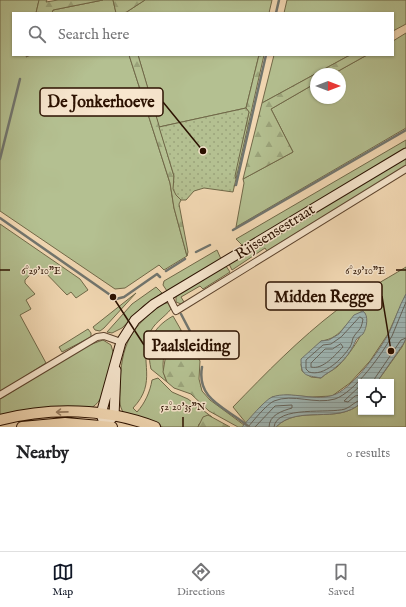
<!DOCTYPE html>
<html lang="en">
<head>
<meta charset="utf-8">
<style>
	:root { --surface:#fff; --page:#f6f6f6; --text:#202124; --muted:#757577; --line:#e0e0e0; --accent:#111827 }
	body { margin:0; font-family:"IM FELL English",serif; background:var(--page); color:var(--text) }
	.controls { position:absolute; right:12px; bottom:12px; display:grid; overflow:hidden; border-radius:0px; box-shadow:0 1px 3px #0004 }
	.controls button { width:36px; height:36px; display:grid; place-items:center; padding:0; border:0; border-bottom:1px solid var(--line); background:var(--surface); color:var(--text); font:20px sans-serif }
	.compass { position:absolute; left:310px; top:68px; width:36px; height:36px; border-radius:50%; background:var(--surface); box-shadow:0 1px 3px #0004; rotate:90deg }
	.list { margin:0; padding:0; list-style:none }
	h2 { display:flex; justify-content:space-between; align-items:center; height:52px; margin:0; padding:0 16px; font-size:17px }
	h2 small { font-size:13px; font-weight:400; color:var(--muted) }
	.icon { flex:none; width:22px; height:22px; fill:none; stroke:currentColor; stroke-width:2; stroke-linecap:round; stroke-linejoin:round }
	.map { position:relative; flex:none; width:406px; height:427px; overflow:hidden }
	.search { position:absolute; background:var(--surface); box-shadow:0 1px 3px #0004; left:12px; right:12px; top:12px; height:44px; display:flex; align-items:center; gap:10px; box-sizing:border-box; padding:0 14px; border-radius:0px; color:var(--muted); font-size:15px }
	.sheet { height:124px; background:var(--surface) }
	nav { display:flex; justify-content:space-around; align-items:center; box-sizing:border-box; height:56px; border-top:1px solid var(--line); background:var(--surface); font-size:11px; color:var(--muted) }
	nav a { display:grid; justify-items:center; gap:2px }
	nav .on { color:var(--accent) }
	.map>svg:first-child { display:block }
	.green { fill:#b4c091; stroke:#706848; fill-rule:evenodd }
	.forest { fill:url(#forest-firs); stroke:#706848 }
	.park { fill:url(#park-dots); stroke:#706848 }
	.water { fill:url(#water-rules); stroke:#71756e }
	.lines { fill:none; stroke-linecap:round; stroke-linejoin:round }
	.shore { stroke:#65645c; stroke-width:1 }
	.stream { stroke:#71756e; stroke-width:2.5 }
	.street-casing { stroke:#5d432d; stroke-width:8 }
	.secondary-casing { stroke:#2b1100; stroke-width:11 }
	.primary-casing { stroke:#2b1100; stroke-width:12 }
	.street { stroke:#f7e6ce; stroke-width:6 }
	.secondary { stroke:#f7e6ce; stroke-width:9 }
	.primary { stroke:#f2d8b3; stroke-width:10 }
	.oneway { stroke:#987e62 }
	.ticks { fill:none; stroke:#2b1100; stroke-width:1.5 }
	.labels { text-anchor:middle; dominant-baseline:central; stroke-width:3; stroke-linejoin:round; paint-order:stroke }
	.street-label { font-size:15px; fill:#2b1100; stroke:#f7e6ce }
	.ticks-label { font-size:10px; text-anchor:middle; fill:#2b1100; stroke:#f7e6ce; stroke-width:3; stroke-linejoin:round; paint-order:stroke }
	.leader { fill:none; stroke:#2b1100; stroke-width:1.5 }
	.callout-dot { fill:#2b1100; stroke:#f7e6ce; stroke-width:1.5 }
	.callout { fill:#f7e6ce; stroke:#2b1100; stroke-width:1.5 }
	.callout-label { font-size:16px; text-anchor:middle; font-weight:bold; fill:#2b1100 }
</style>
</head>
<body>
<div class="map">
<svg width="406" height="427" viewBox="0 0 406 427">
	<defs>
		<pattern id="forest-firs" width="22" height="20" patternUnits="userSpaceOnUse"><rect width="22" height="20" fill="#b4c091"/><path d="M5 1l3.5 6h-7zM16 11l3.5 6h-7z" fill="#9ba47b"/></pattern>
		<pattern id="park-dots" width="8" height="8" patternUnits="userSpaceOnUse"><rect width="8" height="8" fill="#b4c091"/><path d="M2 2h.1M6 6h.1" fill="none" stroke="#9ba47b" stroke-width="1.8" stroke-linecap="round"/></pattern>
		<pattern id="water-rules" width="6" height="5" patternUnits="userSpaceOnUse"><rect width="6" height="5" fill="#9fb8b7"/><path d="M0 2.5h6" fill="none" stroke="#899d9c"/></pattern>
	</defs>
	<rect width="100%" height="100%" fill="#f2d8b3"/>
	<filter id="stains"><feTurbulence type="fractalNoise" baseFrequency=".005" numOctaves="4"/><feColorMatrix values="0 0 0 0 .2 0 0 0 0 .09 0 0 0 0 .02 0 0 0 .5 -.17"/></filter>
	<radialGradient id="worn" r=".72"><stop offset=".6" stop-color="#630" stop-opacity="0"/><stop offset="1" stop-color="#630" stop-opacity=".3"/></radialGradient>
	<!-- green -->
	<path class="green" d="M0,0h39l-3,13h-23v42h14l-1,2 5,-2h98l41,128 4,25 13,48 -23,14 -5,-5 -34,23 -10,1 -115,-78z
		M103,0h10l3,13h-64l1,-3z
		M145,0h127l-3,13h-144z
		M287,0h119v24l-13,7v-18h-109z
		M406,33v95l-170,99 8,-44 -1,-4 50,-27 -22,-43 45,-26v15h24v-24h-7l34,-19h26v-14z
		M138,55h121l-13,53 -87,19z
		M274,55h76l-88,48z
		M406,140v8l-163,98 -7,-7z
		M406,158v8l-139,85 -2,-3 -33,22 -3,-6z
		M0,224l80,55 8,11 -12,8 -5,-6 -4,3 -27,-28h-3l-12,13v3l10,11 -9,6 5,9 -11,6 26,48 -46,29z
		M217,250l4,9 -54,32 -4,-6 1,-4z
		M226,266l4,6 -27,17 -3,-3 -19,11 3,5 -3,2 -5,-2v-6z
		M406,267v27l-18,40 -18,27 -20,22 -18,13 -20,1 -25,-2 -15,2 -26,26 -13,-16c33,-34 66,-68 104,-97 23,-17 46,-29 69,-43zM363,311c12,11 -17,48 -26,56 -5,4 -11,6 -16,11l-10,-1 -9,-6 -1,-7 20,-23c23,-3 24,-22 42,-30z
		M156,287l6,6 -19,13 -21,22 -10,5 -5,-1 25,-28z
		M136,293l-32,35 -4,3 -5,-1 -2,-3z
		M164,303h4l3,6c-7,9 -18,14 -22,26 -10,27 9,47 -16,73l4,4c8,-9 13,-20 15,-32l6,-2 14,14 16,7 24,18 -4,-2 -9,9 -1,3h-35l-39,-14c-6,-7 -4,-17 -4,-27 1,-41 10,-59 44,-83z
		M173,316l8,14c-16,11 -23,34 -14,52l-16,-13c-5,-24 -1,-40 22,-53z
		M88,329l3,4v4l-29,15 -3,-5z
		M406,338v89h-130c22,-23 61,-2 85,-24v9h30v-30h-14l25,-35z
		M103,340l8,5 2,7c-4,17 -5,49 -24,57l-89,9v-19l89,-54z"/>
	<!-- forest -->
	<path class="forest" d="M39,0h8l-1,2 12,-2h45l-50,10 -1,3h-16z
		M113,0h32l-20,13h-9z
		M129,55h9l36,121c-1,10 -1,17 7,24l-2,4 9,48 -1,4 -13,-48 -4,-25z
		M259,55h5l-28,124 -2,-3 15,-64 -3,-4z
		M350,55h17l-34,19h-17v9l-45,26 22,43 -50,27 19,-76z
		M181,330l19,31 -1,18 3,12 8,9 34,25 -2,2h-4l-29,-16 -18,-17 -17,-6 -7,-6 -4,-10 4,-24 2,-7z
		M208,415l22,12h-32l5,-10z"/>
	<!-- park -->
	<path class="park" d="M246,108l3,4 -14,64 1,3 -3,13 -29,-4 -10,3 -8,9h-5l-5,-5 -3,-6 1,-13 -15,-49z"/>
	<!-- water -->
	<path class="water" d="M406,294v44l-2,5 -27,39h-16v21c-24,22 -63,1 -85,24h-34c6,-7 23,-27 30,-30 20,-7 44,6 64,-3 19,-9 43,-43 53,-61 6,-13 10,-27 17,-39z
		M363,311c6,4 4,17 0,23 -2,2 -5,3 -7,6 -4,10 -11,20 -20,27 -5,5 -10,6 -15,11 -15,-3 -20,-1 -20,-19l20,-18 8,-1 10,-6 15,-19z"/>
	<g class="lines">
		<!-- shore -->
		<path class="shore" d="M360,317l3,2c-2,13 -5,10 -10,19 -1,3 -1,6 -3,9 -8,12 -26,30 -41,25l-3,-3v-9l17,-15 8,-1 10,-7z
			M341,344l2,3c-8,8 -20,23 -32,20v-4l14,-14h7z
			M374,382l1,-4 26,-38 5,-2
			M361,385l-17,16 4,1 7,-6 6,-1
			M248,427c5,-6 19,-23 26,-26 19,-8 41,4 61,-2 20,-7 47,-45 57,-63 5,-11 9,-23 14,-34
			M255,427l20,-21 17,-1v3c-10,3 -23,7 -23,19
			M274,427c2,-22 56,-13 71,-18 6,-2 10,-8 16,-9"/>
		<!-- stream -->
		<path class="stream" d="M276,13l3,-13
			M0,159l20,-80
			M236,185l30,-130
			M0,218l116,81 8,-2 33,-23 3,3
			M233,230l173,-100
			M196,252l14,-7
			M166,271l19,-12
			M181,314l22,42
			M202,367c-6,34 26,41 47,60"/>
		<!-- street casing -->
		<g class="street-casing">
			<path id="street" d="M167,296l3,3 6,12 230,-142
				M0,395l97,-58 7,-1 17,6"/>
		</g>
		<!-- secondary casing -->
		<g class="secondary-casing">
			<path id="secondary" d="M110,420l4,-4 2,-46
				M105,426l-4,-12 20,-72 14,-22 19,-16 252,-151"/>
		</g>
		<!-- primary casing -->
		<g class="primary-casing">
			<path id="primary" d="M0,420c50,-13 107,-12 155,7
				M22,427l43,-4 47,4"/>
		</g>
		<!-- street -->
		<use href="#street" class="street"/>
		<!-- secondary -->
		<use href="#secondary" class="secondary"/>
		<!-- primary -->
		<use href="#primary" class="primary"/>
	</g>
	<!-- one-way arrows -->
	<defs><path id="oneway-shaft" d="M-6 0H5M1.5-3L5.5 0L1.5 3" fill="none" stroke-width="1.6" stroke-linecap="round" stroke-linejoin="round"/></defs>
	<use class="oneway" href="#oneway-shaft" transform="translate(62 412) rotate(179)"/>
	<!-- ticks -->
	<path class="ticks" d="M0,270h10M396,270h10M183,417v10"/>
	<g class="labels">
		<!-- street labels -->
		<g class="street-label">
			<text transform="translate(275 232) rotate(-32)">Rijssensestraat</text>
		</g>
	</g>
	<g class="ticks-label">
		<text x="365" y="274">6°29'10"E</text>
		<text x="41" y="274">6°29'10"E</text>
		<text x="183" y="410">52°20'35"N</text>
	</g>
	<!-- callouts -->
	<path class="leader" d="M203 151L163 102M391 351L382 296M113 297L144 345"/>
	<g class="callout-dot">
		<circle cx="203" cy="151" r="4"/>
		<circle cx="391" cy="351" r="4"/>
		<circle cx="113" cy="297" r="4"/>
	</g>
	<g class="callout">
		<rect x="40" y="88" width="123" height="28" rx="4"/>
		<rect x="266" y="282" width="116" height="28" rx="4"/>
		<rect x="144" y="331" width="95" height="28" rx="4"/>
	</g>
	<g class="callout-label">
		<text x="101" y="107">De Jonkerhoeve</text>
		<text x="324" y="302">Midden Regge</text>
		<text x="191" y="351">Paalsleiding</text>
	</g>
	<rect width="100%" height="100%" filter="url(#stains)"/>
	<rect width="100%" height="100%" fill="url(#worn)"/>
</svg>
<div class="controls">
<button><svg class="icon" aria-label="locate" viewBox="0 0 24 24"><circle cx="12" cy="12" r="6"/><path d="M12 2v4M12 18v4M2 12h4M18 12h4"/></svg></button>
</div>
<svg class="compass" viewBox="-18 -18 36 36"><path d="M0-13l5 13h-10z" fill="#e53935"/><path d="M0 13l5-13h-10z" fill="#757577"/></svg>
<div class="search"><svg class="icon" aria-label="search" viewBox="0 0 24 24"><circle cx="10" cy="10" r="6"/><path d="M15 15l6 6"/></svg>Search here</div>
</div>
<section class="sheet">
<h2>Nearby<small>0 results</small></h2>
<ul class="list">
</ul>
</section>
<nav>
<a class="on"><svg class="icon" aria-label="map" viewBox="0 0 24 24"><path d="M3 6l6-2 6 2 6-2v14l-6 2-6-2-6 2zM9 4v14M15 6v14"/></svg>Map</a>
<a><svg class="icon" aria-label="directions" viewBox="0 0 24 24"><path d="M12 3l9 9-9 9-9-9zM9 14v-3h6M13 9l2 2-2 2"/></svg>Directions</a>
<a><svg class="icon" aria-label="saved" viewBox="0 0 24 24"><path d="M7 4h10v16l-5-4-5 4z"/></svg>Saved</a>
</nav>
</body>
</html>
